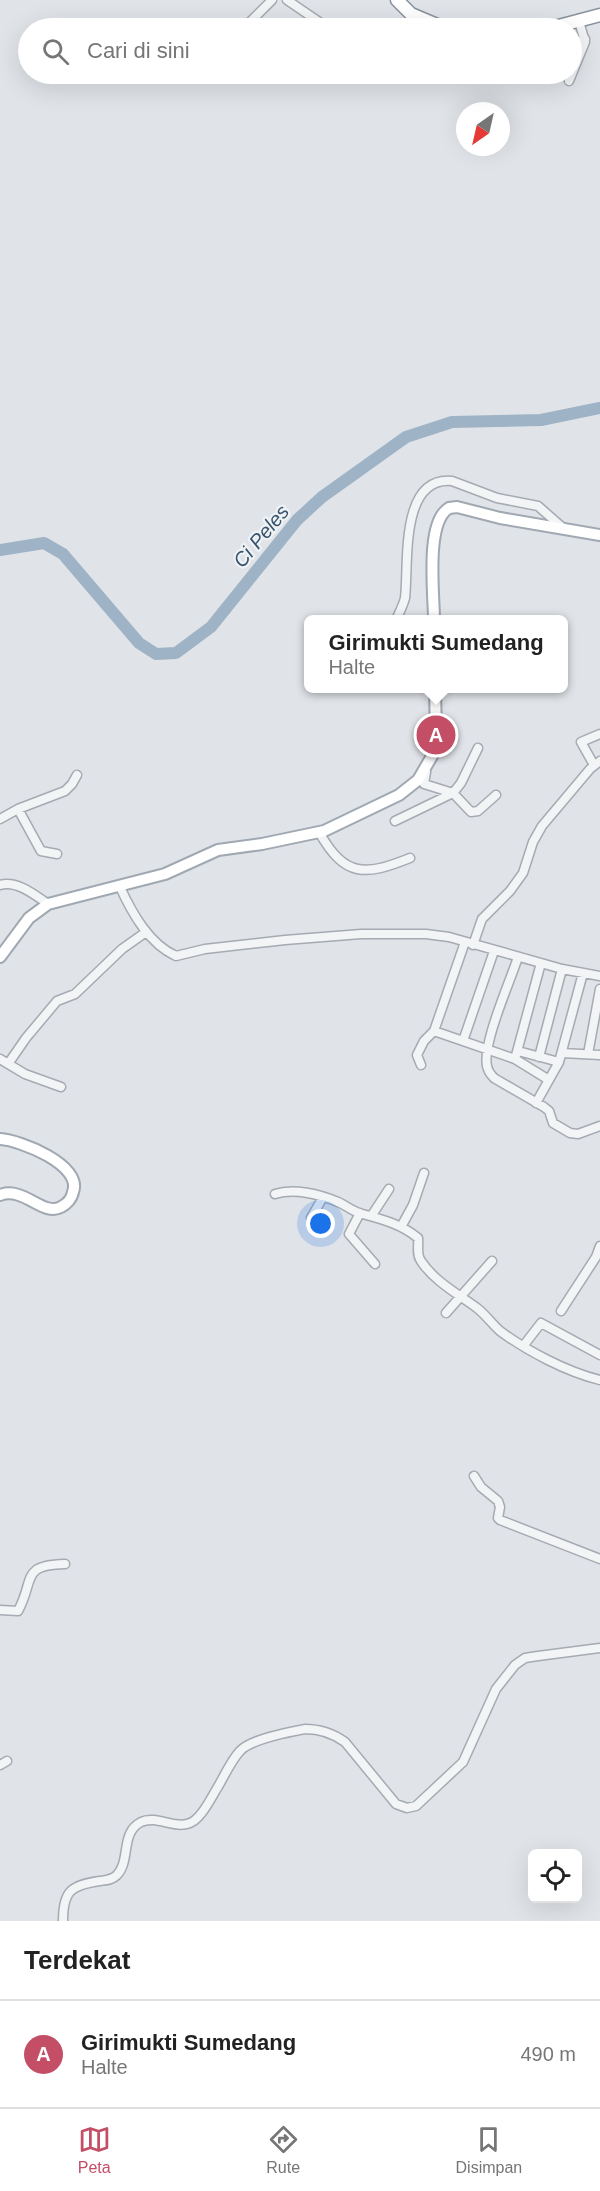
<!DOCTYPE html>
<html lang="id">
<head>
<meta charset="utf-8">
<style>
	:root { --surface:#fff; --page:#f6f6f6; --text:#222; --muted:#767676; --line:#e0e0e0; --accent:#c34e66 }
	body { margin:0; font-family:Helvetica,sans-serif; background:var(--page); color:var(--text) }
	.controls { position:absolute; right:18px; bottom:18px; display:grid; overflow:hidden; border-radius:9px; box-shadow:0 6px 24px #0002 }
	.controls button { width:54px; height:54px; display:grid; place-items:center; padding:0; border:0; border-bottom:2px solid var(--line); background:var(--surface); color:var(--text); font:30px sans-serif }
	.compass { position:absolute; left:456px; top:102px; width:54px; height:54px; border-radius:50%; background:var(--surface); box-shadow:0 6px 24px #0002; rotate:214deg }
	.you { position:absolute; left:321px; top:1224px; width:21px; height:21px; margin:-15px; border:4px solid #fff; border-radius:50%; background:#1a73e8; box-shadow:0 0 0 9px #1a73e833 }
	.badge { display:grid; place-items:center; width:39px; height:39px; border-radius:50%; background:var(--accent); color:#fff; font-size:20px; font-weight:700 }
	.pin { position:absolute; translate:-50% -50%; border:3px solid #fff; box-shadow:0 2px 6px #0006 }
	.popup { position:absolute; left:304px; top:615px; width:264px; height:78px; box-sizing:border-box; display:grid; place-content:center; border-radius:9px; background:var(--surface); filter:drop-shadow(0 2px 4px #0005); font-size:20px; white-space:nowrap; color:var(--muted) }
	.popup b { font-size:22px; color:var(--text) }
	.popup::after { content:''; position:absolute; left:50%; top:100%; margin-left:-12px; border:12px solid transparent; border-top-color:var(--surface) }
	.list { margin:0; padding:0; list-style:none }
	h2 { display:flex; justify-content:space-between; align-items:center; height:78px; margin:0; padding:0 24px; font-size:26px }
	h2 small { font-size:20px; font-weight:400; color:var(--muted) }
	.list li { display:grid; grid-template-columns:39px 1fr auto; gap:18px; align-items:center; box-sizing:border-box; height:108px; padding:0 24px; border-top:2px solid var(--line) }
	.list b { display:block; font-size:22px; white-space:nowrap }
	.list p { margin:0; font-size:20px; white-space:nowrap; color:var(--muted) }
	.list em { font-size:20px; font-style:normal; color:var(--muted) }
	.icon { flex:none; width:33px; height:33px; fill:none; stroke:currentColor; stroke-width:2; stroke-linecap:round; stroke-linejoin:round }
	.map { position:relative; flex:none; width:600px; height:1921px; overflow:hidden }
	.search { position:absolute; background:var(--surface); box-shadow:0 6px 24px #0002; left:18px; right:18px; top:18px; height:66px; display:flex; align-items:center; gap:15px; box-sizing:border-box; padding:0 21px; border-radius:33px; color:var(--muted); font-size:22px }
	.sheet { height:186px; background:var(--surface) }
	nav { display:flex; justify-content:space-around; align-items:center; box-sizing:border-box; height:84px; border-top:2px solid var(--line); background:var(--surface); font-size:16px; color:var(--muted) }
	nav a { display:grid; justify-items:center; gap:3px }
	nav .on { color:var(--accent) }
	.map>svg:first-child { display:block }
	.lines { fill:none; stroke-linecap:round; stroke-linejoin:round }
	.river { stroke:#9eb3c5; stroke-width:12 }
	.minor-casing { stroke:#a6aab2; stroke-width:11 }
	.major-casing { stroke:#a0a8b2; stroke-width:14 }
	.highway-casing { stroke:#88929d; stroke-width:15 }
	.minor { stroke:#f2f4f6; stroke-width:8 }
	.major { stroke:#fff; stroke-width:10 }
	.highway { stroke:#fff; stroke-width:12 }
	.labels { text-anchor:middle; dominant-baseline:central; stroke-width:4.5; stroke-linejoin:round; paint-order:stroke }
	.water-label { font-size:20px; font-style:italic; fill:#37536e; stroke:#eff2f5 }
</style>
</head>
<body>
<div class="map">
<svg width="600" height="1921" viewBox="0 0 600 1921">
	<rect width="100%" height="100%" fill="#e0e3e8"/>
	<g class="lines">
		<!-- river -->
		<path class="river" d="M0,550l44,-7 19,11 76,89 17,11 20,-1 35,-26 86,-107 25,-23 84,-60 46,-15 89,-2 59,-12"/>
		<!-- minor casing -->
		<g class="minor-casing">
			<path id="minor" d="M287,0l41,28
				M244,28l28,-28
				M572,45l13,-6
				M569,81l16,-39 -6,-21
				M396,620c3,-7 7,-14 9,-22 4,-33 -6,-122 47,-117l45,17 41,8 25,22
				M594,765l-13,-23 19,-8
				M426,772l-2,12 29,9 18,19 7,-1 18,-16
				M18,809l23,42 16,3
				M0,819l18,-10 47,-18 7,-7 5,-9
				M395,821l58,-28 8,-10 17,-35
				M319,832c26,46 46,44 91,26
				M0,885c17,-5 35,10 48,19
				M120,887c12,26 29,57 56,69l29,-7 80,-9 76,-6h65l23,3 113,32 38,7
				M473,945l9,-26 28,-28 13,-18 10,-31 9,-16 48,-57 10,-8
				M518,957c-8,25 -36,87 -31,109 1,5 4,9 7,12l50,29 5,4 4,12 17,10 8,1 22,-8
				M434,1031l81,28 26,-96
				M463,1041l31,-90
				M518,1051l41,11
				M562,1053l38,2
				M588,1054l12,-65
				M539,1057l23,-88
				M0,1059l25,15 36,13
				M515,1059l34,21
				M8,1064l18,-26 31,-37 18,-7 47,-45 24,-17
				M421,1065l-4,-10 7,-14 10,-10 31,-89
				M536,1103l23,-41 24,-89
				M275,1194c19,-6 44,0 63,8 7,3 13,8 21,11 21,6 41,10 59,25 1,8 -2,16 3,23 13,20 37,33 56,47 9,7 15,16 23,23 27,20 67,41 100,49
				M360,1213l-11,21 26,30
				M372,1215l17,-26
				M311,1218l12,-21
				M401,1227l12,-22 11,-32
				M561,1311l35,-54 4,-11
				M446,1313l46,-52
				M524,1345l17,-22 59,32
				M474,1476l7,11 17,14 2,6 -2,11 2,2 100,39
				M0,1610l18,1c17,-31 2,-46 47,-47
				M0,1765l7,-4
				M63,1921c0,-30 8,-36 37,-40 7,-1 12,-1 17,-6 14,-15 3,-42 24,-53 17,-8 38,11 54,-2 9,-7 15,-20 21,-30 8,-13 14,-28 24,-39 11,-12 49,-19 65,-22 14,0 29,5 40,13l51,62 11,4 9,-2 47,-44 33,-73 19,-24 10,-7 13,-2 62,-8"/>
		</g>
		<!-- major casing -->
		<g class="major-casing">
			<path id="major" d="M434,620c0,-26 -9,-98 15,-112l8,-1 43,11 100,17
				M0,957l29,-39 19,-14 117,-30 53,-24 44,-6 62,-13 75,-36 19,-15 14,-24 4,-21 -1,-47
				M0,1139c20,1 83,26 73,53 -1,6 -6,12 -12,15 -18,10 -37,-21 -61,-12"/>
		</g>
		<!-- highway casing -->
		<g class="highway-casing">
			<path id="highway" d="M397,0l14,14 33,14
				M551,28l49,-13"/>
		</g>
		<!-- minor -->
		<use href="#minor" class="minor"/>
		<!-- major -->
		<use href="#major" class="major"/>
		<!-- highway -->
		<use href="#highway" class="highway"/>
	</g>
	<g class="labels">
		<!-- water labels -->
		<g class="water-label">
			<text transform="translate(261 536) rotate(-50)">Ci Peles</text>
		</g>
	</g>
</svg>
<div class="controls">
<button><svg class="icon" aria-label="locate" viewBox="0 0 24 24"><circle cx="12" cy="12" r="6"/><path d="M12 2v4M12 18v4M2 12h4M18 12h4"/></svg></button>
</div>
<svg class="compass" viewBox="-18 -18 36 36"><path d="M0-13l5 13h-10z" fill="#e53935"/><path d="M0 13l5-13h-10z" fill="#767676"/></svg>
<div class="you"></div>
<div class="pin badge" style="left:436px;top:735px">A</div>
<div class="popup"><b>Girimukti Sumedang</b>Halte</div>
<div class="search"><svg class="icon" aria-label="search" viewBox="0 0 24 24"><circle cx="10" cy="10" r="6"/><path d="M15 15l6 6"/></svg>Cari di sini</div>
</div>
<section class="sheet">
<h2>Terdekat<small></small></h2>
<ul class="list">
<li><span class="badge">A</span><div><b>Girimukti Sumedang</b><p>Halte</p></div><em>490 m</em></li>
</ul>
</section>
<nav>
<a class="on"><svg class="icon" aria-label="map" viewBox="0 0 24 24"><path d="M3 6l6-2 6 2 6-2v14l-6 2-6-2-6 2zM9 4v14M15 6v14"/></svg>Peta</a>
<a><svg class="icon" aria-label="directions" viewBox="0 0 24 24"><path d="M12 3l9 9-9 9-9-9zM9 14v-3h6M13 9l2 2-2 2"/></svg>Rute</a>
<a><svg class="icon" aria-label="saved" viewBox="0 0 24 24"><path d="M7 4h10v16l-5-4-5 4z"/></svg>Disimpan</a>
</nav>
</body>
</html>
